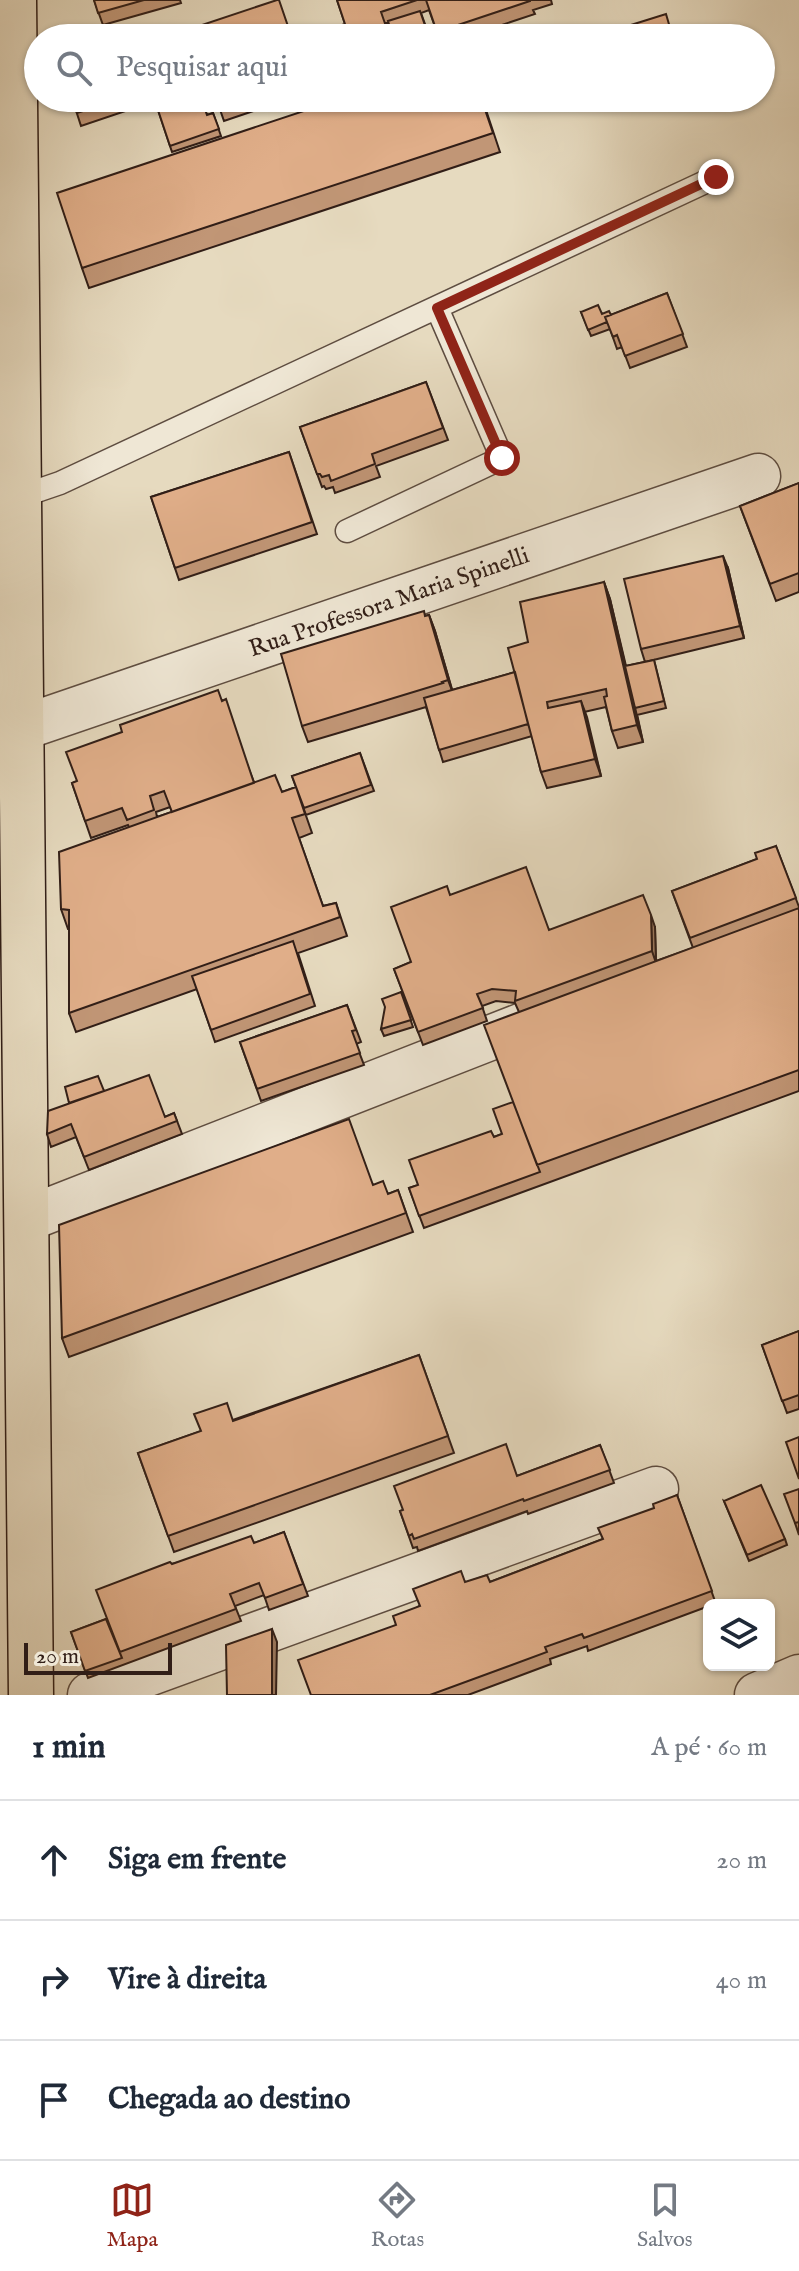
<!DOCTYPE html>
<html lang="pt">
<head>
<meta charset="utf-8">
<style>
	:root { --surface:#fff; --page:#f2f2f3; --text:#1f2937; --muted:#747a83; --line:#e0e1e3; --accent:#8f2418 }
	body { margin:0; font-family:"IM FELL English",serif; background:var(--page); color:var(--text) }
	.controls { position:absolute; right:24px; bottom:24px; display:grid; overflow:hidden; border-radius:12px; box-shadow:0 2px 6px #0004 }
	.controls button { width:72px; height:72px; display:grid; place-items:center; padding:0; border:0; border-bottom:2px solid var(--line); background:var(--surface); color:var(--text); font:40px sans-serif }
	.scale { position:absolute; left:24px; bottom:20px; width:148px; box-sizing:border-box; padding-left:8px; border:4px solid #311e17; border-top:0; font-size:22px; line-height:28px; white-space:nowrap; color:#311e17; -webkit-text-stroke:6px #efe7d5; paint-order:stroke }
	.stop { position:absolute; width:24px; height:24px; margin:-18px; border:6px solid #8f2418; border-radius:50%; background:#fff }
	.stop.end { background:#8f2418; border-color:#fff; box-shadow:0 2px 8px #0008 }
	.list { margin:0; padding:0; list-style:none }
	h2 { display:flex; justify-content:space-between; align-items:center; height:104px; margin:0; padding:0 32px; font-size:34px }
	h2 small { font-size:26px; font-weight:400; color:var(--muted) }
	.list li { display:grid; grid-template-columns:52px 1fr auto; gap:24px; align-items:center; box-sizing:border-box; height:120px; padding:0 32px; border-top:2px solid var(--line) }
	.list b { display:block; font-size:30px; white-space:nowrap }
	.list em { font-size:26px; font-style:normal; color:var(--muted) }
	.icon { flex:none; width:44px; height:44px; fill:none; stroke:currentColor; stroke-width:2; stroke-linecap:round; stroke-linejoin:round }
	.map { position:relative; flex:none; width:799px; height:1695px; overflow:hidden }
	.search { position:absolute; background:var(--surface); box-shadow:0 2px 6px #0004; left:24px; right:24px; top:24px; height:88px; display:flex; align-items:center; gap:20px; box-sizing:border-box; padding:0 28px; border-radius:44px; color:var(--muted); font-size:30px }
	.sheet { height:464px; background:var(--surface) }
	nav { display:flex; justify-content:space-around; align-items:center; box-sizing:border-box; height:112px; border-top:2px solid var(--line); background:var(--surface); font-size:22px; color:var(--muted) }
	nav a { display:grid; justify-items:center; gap:4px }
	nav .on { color:var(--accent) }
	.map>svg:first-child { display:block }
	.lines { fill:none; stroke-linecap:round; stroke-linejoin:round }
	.lane-casing { stroke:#5e4d41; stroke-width:25 }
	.street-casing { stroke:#5e4d41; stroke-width:47 }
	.primary-casing { stroke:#311e17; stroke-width:47 }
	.lane { stroke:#efe7d5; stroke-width:22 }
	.street { stroke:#efe7d5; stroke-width:44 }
	.primary { stroke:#e6dabf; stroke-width:44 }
	.wall { fill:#c19676; stroke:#311e17; stroke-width:2; fill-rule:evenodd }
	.shaded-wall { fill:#9d7a60; stroke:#311e17; stroke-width:2 }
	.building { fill:#e0ae89; stroke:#311e17; stroke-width:2 }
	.route { stroke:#8f2418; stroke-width:10 }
	.labels { text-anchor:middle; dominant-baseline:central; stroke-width:7; stroke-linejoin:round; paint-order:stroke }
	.street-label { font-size:24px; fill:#311e17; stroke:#efe7d5 }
</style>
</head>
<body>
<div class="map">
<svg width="799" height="1695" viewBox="0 0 799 1695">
	<rect width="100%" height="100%" fill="#e6dabf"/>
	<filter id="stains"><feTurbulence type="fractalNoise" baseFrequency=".0025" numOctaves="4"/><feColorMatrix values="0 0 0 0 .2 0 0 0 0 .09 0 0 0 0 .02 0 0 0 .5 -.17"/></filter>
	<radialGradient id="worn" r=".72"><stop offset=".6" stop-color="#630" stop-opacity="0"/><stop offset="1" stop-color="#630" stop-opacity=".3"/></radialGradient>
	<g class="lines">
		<!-- lane casing -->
		<g class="lane-casing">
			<path id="lane" d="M19,497l41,-14 656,-306
				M347,531l155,-73 -65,-150"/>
		</g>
		<!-- street casing -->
		<g class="street-casing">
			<g id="street">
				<path id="s1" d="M22,728l736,-252"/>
				<path d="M27,1219l519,-203"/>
				<path d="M90,1695l566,-206"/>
				<path d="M757,1695l42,-18"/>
			</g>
		</g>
		<!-- primary casing -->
		<g class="primary-casing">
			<path id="primary" d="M14,0l17,1695"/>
		</g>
		<!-- lane -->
		<use href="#lane" class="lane"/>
		<!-- street -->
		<use href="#street" class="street"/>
		<!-- primary -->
		<use href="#primary" class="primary"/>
	</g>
	<!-- wall -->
	<path class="wall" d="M94,0h86l1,3 -78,22z
		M337,0h214l1,4 -19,6 2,4 -73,24h-23l-10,-28 -8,3 9,25h-37l-5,-15 -43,1z
		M72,98h129l6,17 6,-2 8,23 -49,16 -17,-51 -74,25z
		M216,98h76l-68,23z
		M482,98l18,54 -411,136 -7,-20z
		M637,98h25v1l-22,7z
		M667,293l20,54 -57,21 -8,-21 -5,2 -7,-20 -19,7 -10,-24 30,3z
		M426,382l22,58 -72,26 4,11 -45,16 -2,-6 -7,2 -2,-3 -2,1 -22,-60z
		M289,452l28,82 -138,46 -28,-83z
		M799,483v109l-23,9 -36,-95z
		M728,568l16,70 -99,24 -4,-13z
		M604,582l6,17 16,67 28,-6 12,48 -29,7v-1l6,28 -25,6 -6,-17 -6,-24 -22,5 17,64 -54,12 -6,-16 -9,-36 -89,26 -17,-55 -118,35 -6,-16 123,-110 4,-1 6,16 17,59 63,-18 13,-30z
		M222,701l32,81 28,10 14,-5 16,46 -13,5 24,68 13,-3 11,33 -49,17 17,53 -100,36 -18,-53 -121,43 -7,-19v-84h-1l-7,-20 68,-82 -1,-2 -37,13 -19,-55 5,-2 45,-49zM170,807l2,5 -15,5 -1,-5z
		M360,753l14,38 -68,24 -14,-39z
		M776,846l23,61v184l-375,137 -15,-40 9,-3 76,-48 8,-3 11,-32 6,-90 -4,-9 -19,-2 -14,5 5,15 -64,24 -29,-76 17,-7 39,-67 99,35 106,-3 1,34 37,-13 -21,-57 85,-32z
		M401,992l12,35 -29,9 -3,-7z
		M347,1005l14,37 -5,2 8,21 -103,36 -21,-59z
		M104,1091l61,26 9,-4 8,21 -93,36 -13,-33 -25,10 -4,-13z
		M373,1185l15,9 10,-4 15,42 -344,125 -7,-19z
		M799,1331v78l-12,4 -25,-68z
		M419,1355l35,98 -280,99 -36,-99z
		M600,1445l14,38 -86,31 -1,-3 -109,40 -1,-4 -4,1 -13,-37 117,-35z
		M799,1489v46l-4,-12z
		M677,1495l39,109 -7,1v1l-121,45 -1,-5 -37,13 1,5 -83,31h-157l108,-89 46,-24h25l113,-43z
		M724,1501l61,38 2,6 -38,16z
		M284,1532l24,64 -39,14 -5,-15 -29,11 6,15 -153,57 -17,-46 35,-13 66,-55 82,-21z"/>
	<!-- shaded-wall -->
	<path class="shaded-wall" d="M723,556l5,12 16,70 -4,-12z
		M604,582l6,17 33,143 -6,-17z
		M429,615l6,16 19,65 -6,-16z
		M581,701l6,16 14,59 -6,-17z
		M651,915l4,12 1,36 -4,-12z
		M272,1629l5,13 -1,53h-4z"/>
	<!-- building -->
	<path class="building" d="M94,0h50l-46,13z
		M277,0h2l13,38h-129z
		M337,0h80l-36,12 9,26h-88l43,-14z
		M426,0h104v1l-93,31z
		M420,11l9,26 -36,1 -5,-17z
		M666,14l7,24h-55l-3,-8z
		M72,98h51l-46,15z
		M154,98h47l6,17 6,-2 6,16 -49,17z
		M216,98h35l-31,10z
		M343,98h138l12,35 -411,135 -25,-75z
		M667,293l16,41 -58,22 -8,-21 -4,2 -8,-20z
		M598,305l4,9 7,-3 2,4 -6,2 2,5 -19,8 -7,-18z
		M426,382l17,46 -71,26 3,10 -44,17 -2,-6 -7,2 -2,-3h-3l-17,-47z
		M289,452l23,70 -137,46 -24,-71z
		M799,483v90l-29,11 -30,-78z
		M723,556l17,70 -99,23 -17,-70z
		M604,582l33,143 -25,6 -8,-34 3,-1 -1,-7 -59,13 1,6 33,-7 14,58 -54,13 -33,-124 20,-6 -8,-40z
		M424,611l1,5 4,-1 19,65 -6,2 1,1 -141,43 -21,-72z
		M654,660l10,41 -29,7 -10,-42z
		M515,672l13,52 -89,26 -15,-52z
		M218,690l4,11 4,-2 28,84 -82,29 -8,-21 -14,5 4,14 -27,10 -5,-12 -37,13 -13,-38 5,-2 -11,-29 56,-20 -2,-7z
		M360,753l11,32 -67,23 -12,-32z
		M275,775l7,17 14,-5 9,27 -13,4 31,88 13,-3 4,14 -271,96v-103l-8,-1 -2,-57z
		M776,846l20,52 -106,40 -18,-47 85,-32 -2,-6z
		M526,867l23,63 94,-35 8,20 1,36 -137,50 1,-10 -24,-2 -15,5 6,14 -65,24 -24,-63 17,-7 -20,-55 56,-21 3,9z
		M799,908v162l-262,95 -53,-140z
		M293,941l17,53 -99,36 -19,-54z
		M401,992l10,28 -30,9 4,-22 -3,-8z
		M347,1005l9,25 -4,1 8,22 -103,36 -17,-47z
		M149,1075l16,42 9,-4 3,8 -93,36 -13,-33 -24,10 1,-23z
		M98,1076l6,15 -35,12 -4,-16z
		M513,1102l27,70 -121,44 -10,-28 9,-3 -9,-25 82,-29 3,6 8,-3 -9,-25z
		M349,1119l24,66 10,-4 5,13 10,-4 8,23 -344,125 -3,-113z
		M799,1331v64l-17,6 -20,-56z
		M419,1355l29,81 -280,100 -30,-83 63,-22 -7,-17 33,-11 6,18z
		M799,1437v42l-13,-37z
		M506,1444l11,32 83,-31 10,25 -86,31 -1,-2 -109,40 -2,-5 -3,2 -9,-25 3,-1 -9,-24z
		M761,1485l24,54 -38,16 -23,-54z
		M799,1489v33l-4,1 -11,-29z
		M677,1495l35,96 -128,47 -2,-4 -37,13 2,5 -117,43h-119l-13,-35 98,-35 -3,-9 27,-10 -7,-17 48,-18 4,11 22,-7 3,7 113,-43 -5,-11 56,-20 -1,-4z
		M284,1532l19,52 -38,14 -6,-15 -29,11 6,15 -116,43 -24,-62 74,-28 2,2 79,-28 3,7z
		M106,1619l16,39 -37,13 -14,-39z
		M272,1629v66h-45l-1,-50z"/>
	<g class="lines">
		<!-- route -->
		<path class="route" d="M502,458l-65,-150 279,-131"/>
	</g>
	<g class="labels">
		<!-- street labels -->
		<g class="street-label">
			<text stroke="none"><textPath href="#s1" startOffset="388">Rua Professora Maria Spinelli</textPath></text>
		</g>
	</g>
	<rect width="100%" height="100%" filter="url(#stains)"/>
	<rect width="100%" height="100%" fill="url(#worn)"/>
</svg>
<div class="controls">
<button><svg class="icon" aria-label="layers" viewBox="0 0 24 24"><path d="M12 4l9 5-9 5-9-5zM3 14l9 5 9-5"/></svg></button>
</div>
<div class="scale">20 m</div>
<div class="stop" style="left:502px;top:458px"></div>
<div class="stop end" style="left:716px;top:177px"></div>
<div class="search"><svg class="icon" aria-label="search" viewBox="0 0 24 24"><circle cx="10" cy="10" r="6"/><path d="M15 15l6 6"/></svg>Pesquisar aqui</div>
</div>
<section class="sheet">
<h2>1 min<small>A pé · 60 m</small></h2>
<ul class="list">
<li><svg class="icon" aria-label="ahead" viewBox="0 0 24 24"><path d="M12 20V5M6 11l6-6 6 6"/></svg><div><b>Siga em frente</b></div><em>20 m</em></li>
<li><svg class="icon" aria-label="right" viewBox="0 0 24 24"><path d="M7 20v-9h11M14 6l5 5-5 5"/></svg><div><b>Vire à direita</b></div><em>40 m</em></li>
<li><svg class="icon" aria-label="arrive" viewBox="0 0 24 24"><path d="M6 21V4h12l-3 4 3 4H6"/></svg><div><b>Chegada ao destino</b></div></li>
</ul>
</section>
<nav>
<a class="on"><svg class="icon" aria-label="map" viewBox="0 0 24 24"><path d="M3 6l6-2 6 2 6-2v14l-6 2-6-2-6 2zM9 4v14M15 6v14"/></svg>Mapa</a>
<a><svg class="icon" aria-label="directions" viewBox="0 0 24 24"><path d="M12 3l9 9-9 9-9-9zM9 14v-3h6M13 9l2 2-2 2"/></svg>Rotas</a>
<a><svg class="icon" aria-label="saved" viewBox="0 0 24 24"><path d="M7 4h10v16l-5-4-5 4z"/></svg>Salvos</a>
</nav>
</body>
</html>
